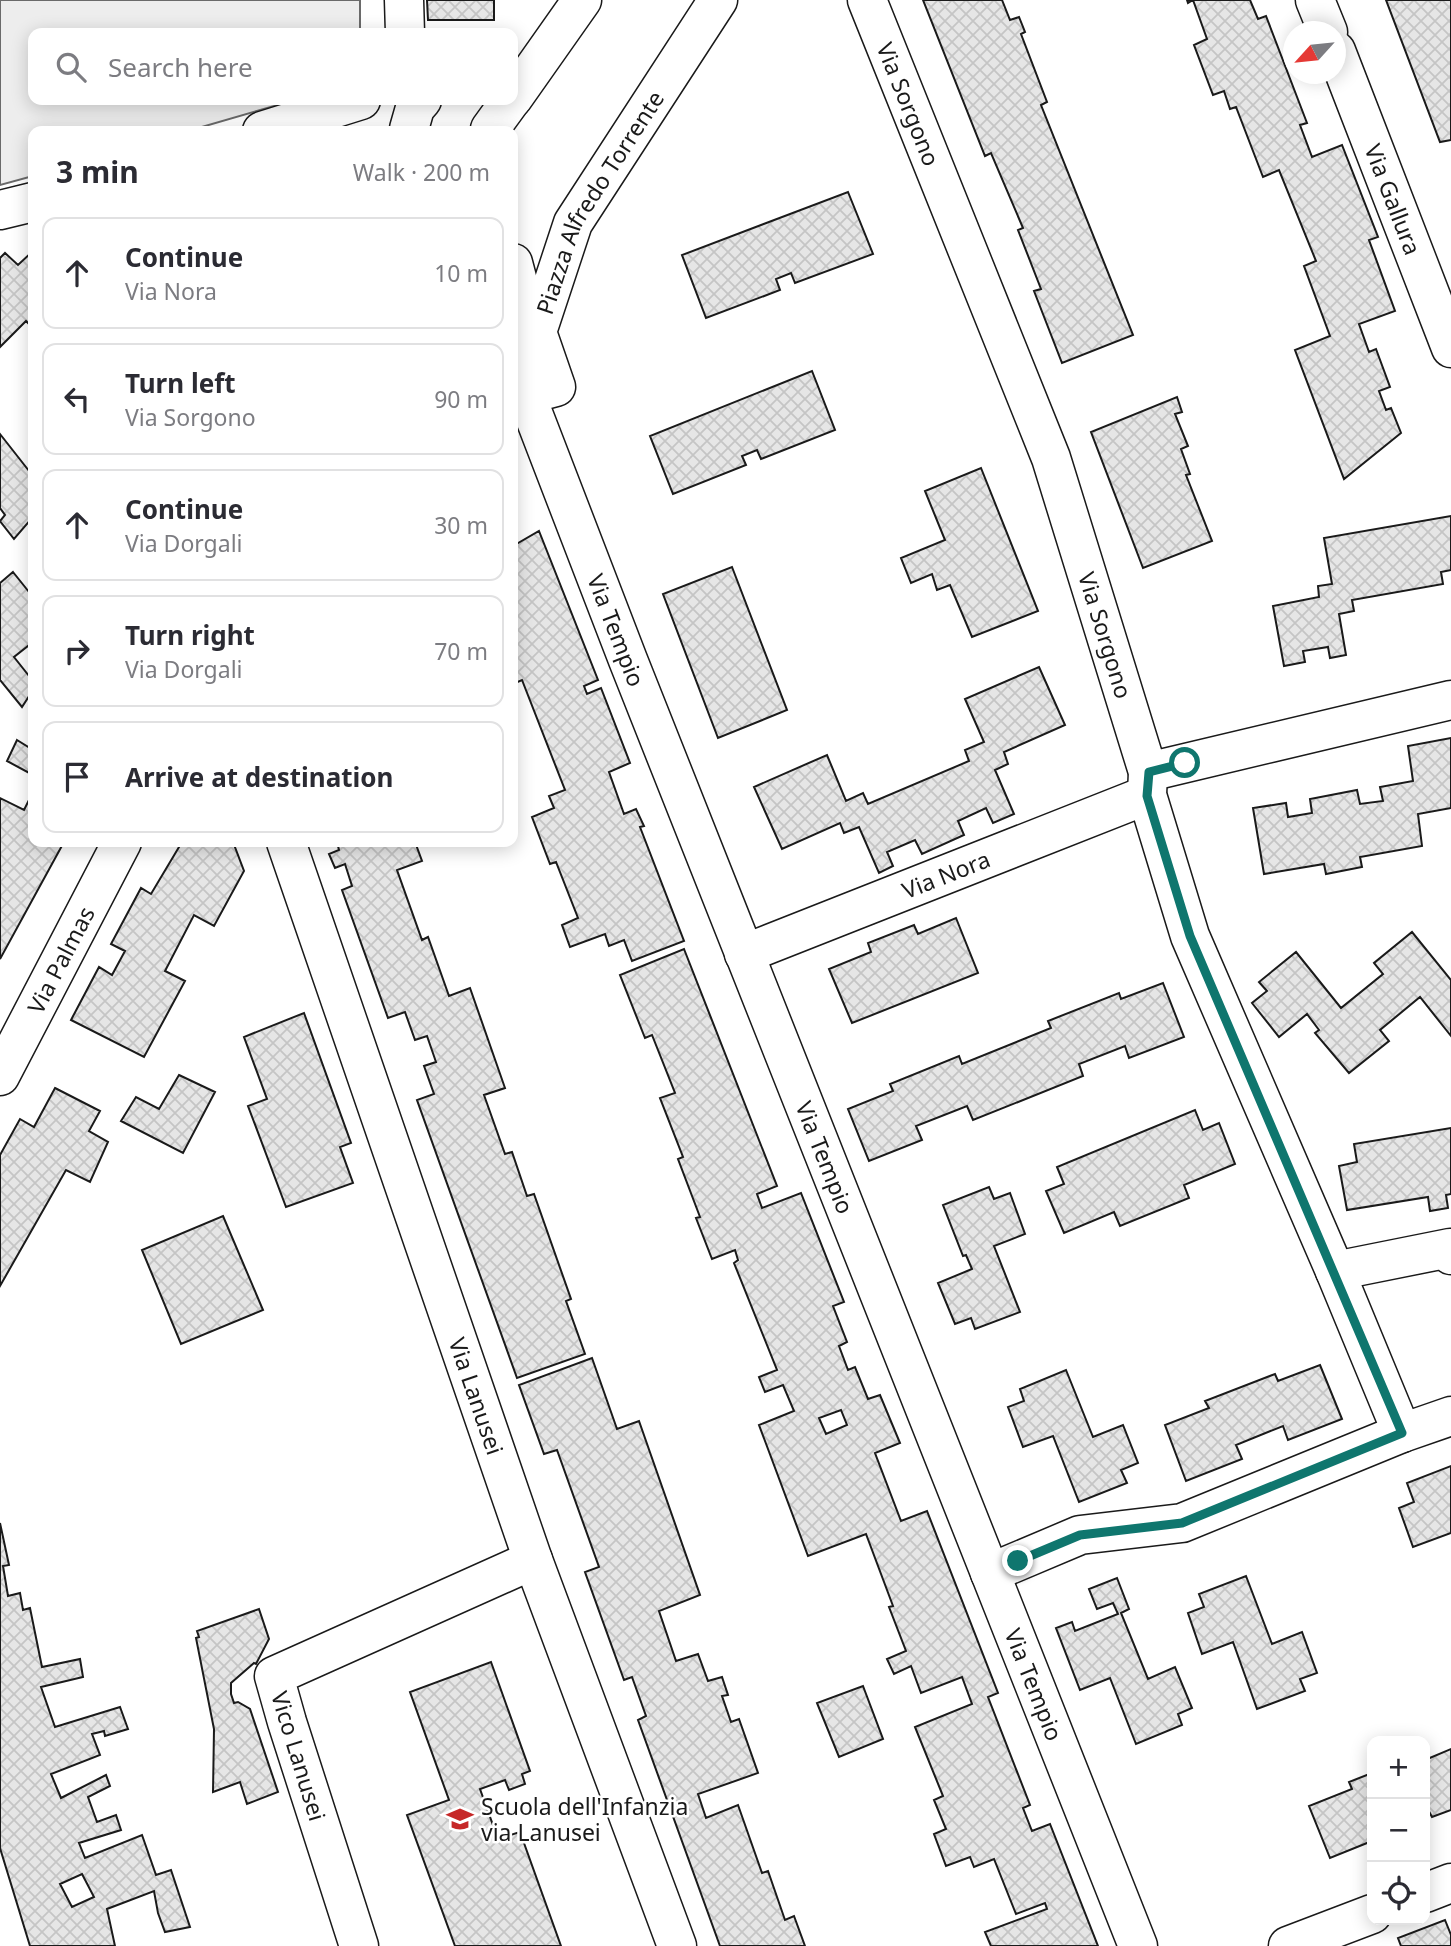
<!DOCTYPE html>
<html lang="en">
<head>
<meta charset="utf-8">
<style>
	:root { --surface:#fff; --page:#f2f2f3; --text:#2b2b33; --muted:#7c7c81; --line:#e1e1e2 }
	body { margin:0; font-family:"Noto Sans",sans-serif; background:var(--page); color:var(--text) }
	.controls { position:absolute; right:21px; bottom:21px; display:grid; overflow:hidden; border-radius:14px; box-shadow:0 4px 18px #0003 }
	.controls button { width:63px; height:63px; display:grid; place-items:center; padding:0; border:0; border-bottom:2px solid var(--line); background:var(--surface); color:var(--text); font:35px sans-serif }
	.compass { position:absolute; left:1283px; top:21px; width:63px; height:63px; border-radius:50%; background:var(--surface); box-shadow:0 4px 18px #0003; rotate:243deg }
	.stop { position:absolute; width:21px; height:21px; margin:-16px; border:5px solid #0f766e; border-radius:50%; background:#fff }
	.stop.end { background:#0f766e; border-color:#fff; box-shadow:0 2px 7px #0008 }
	.list { margin:0; padding:0; list-style:none }
	h2 { display:flex; justify-content:space-between; align-items:center; height:91px; margin:0; padding:0 28px; font-size:30px }
	h2 small { font-size:23px; font-weight:400; color:var(--muted) }
	.list li { display:grid; grid-template-columns:46px 1fr auto; gap:21px; align-items:center; box-sizing:border-box; height:112px; margin:0 14px 14px; padding:0 14px; border:2px solid var(--line); border-radius:14px }
	.list b { display:block; font-size:26px; white-space:nowrap }
	.list p { margin:0; font-size:23px; white-space:nowrap; color:var(--muted) }
	.list em { font-size:23px; font-style:normal; color:var(--muted) }
	.icon { flex:none; width:38px; height:38px; fill:none; stroke:currentColor; stroke-width:2; stroke-linecap:round; stroke-linejoin:round }
	.map { position:relative; flex:none; width:1451px; height:1946px; overflow:hidden }
	.search { position:absolute; background:var(--surface); box-shadow:0 4px 18px #0003; left:28px; top:28px; width:490px; height:77px; display:flex; align-items:center; gap:18px; box-sizing:border-box; padding:0 24px; border-radius:14px; color:var(--muted); font-size:26px }
	.panel { position:absolute; background:var(--surface); box-shadow:0 4px 18px #0003; left:28px; top:126px; width:490px; height:721px; border-radius:14px }
	.map>svg:first-child { display:block }
	.built { fill:#ededed; stroke:#6a6a6a; stroke-width:2 }
	.building { fill:url(#building-cross-hatch); stroke:#1a1a1a; stroke-width:2; fill-rule:evenodd }
	.lines { fill:none; stroke-linecap:round; stroke-linejoin:round }
	.minor-casing { stroke:#1a1a1a; stroke-width:41 }
	.minor { stroke:#fff; stroke-width:38 }
	.route { stroke:#0f766e; stroke-width:9 }
	.labels { text-anchor:middle; dominant-baseline:central; stroke-width:5; stroke-linejoin:round; paint-order:stroke }
	.street-label { font-size:23px; fill:#1a1a1a; stroke:#fff }
	.poi-label { font-size:23px; fill:#1a1a1a; stroke:#fff; text-anchor:start }
</style>
</head>
<body>
<div class="map">
<svg width="1451" height="1946" viewBox="0 0 1451 1946">
	<defs>
		<pattern id="building-cross-hatch" width="8" height="8" patternUnits="userSpaceOnUse" patternTransform="scale(1.75)"><rect width="8" height="8" fill="#e6e6e6"/><path d="M0 0l8 8M0 8l8-8" fill="none" stroke="#c5c5c5"/></pattern>
	</defs>
	<rect width="100%" height="100%" fill="#fff"/>
	<!-- built -->
	<path class="built" d="M0,0h360v33h-327v67h262l-107,31h-155v45l-33,9z"/>
	<!-- building -->
	<path class="building" d="M427,0h67v20h-66z
		M923,0h79l8,20 9,-3 6,15 -4,2 26,68 -6,3 92,230 -71,28 -28,-72 7,-2 -23,-59 5,-2 -32,-75 -6,3z
		M1187,0h63l8,19 8,-3 41,107 -7,2 12,32 30,-12 36,92 -9,3 26,71 -36,13 10,28 7,-3 14,38 -11,4 7,19 5,-2 10,25 -57,46 -49,-129 35,-14 -26,-70 12,-5 -37,-91 -16,7 -27,-70 -6,2 -6,-18 -11,4 -19,-50 13,-6 -14,-39 -5,3z
		M1386,0h65v140l-11,2z
		M848,192l25,62 -78,29 -4,-10 -15,6 4,11 -74,28 -24,-63z
		M33,251v77l-7,-7 -26,26v-89l5,-5 13,12z
		M812,371l23,59 -74,29 -4,-9 -15,6 4,9 -73,29 -23,-58z
		M1177,397l5,15 -7,2 13,32 -7,3 9,25 -4,1 26,66 -69,27 -52,-136z
		M0,434l33,42v41l-19,22 -14,-18 5,-6 -5,-7z
		M981,468l57,143 -66,26 -22,-52 -13,5 -5,-16 -21,9 -10,-25 44,-18 -20,-49z
		M1451,516v54l-10,2 2,12 -91,16 2,11 -15,3 7,41 -16,3 -2,-11 -25,4 2,11 -21,4 -11,-60 46,-9 -1,-11 14,-2 -8,-46z
		M539,531l59,149 -14,6 3,8 14,-6 29,75 -21,9 15,42 12,-5 8,17 -4,1 44,114 -52,20 -8,-21 -15,6 -4,-12 -35,13 -8,-22 16,-7 -22,-56 -6,2 -18,-47 22,-9 -5,-12 16,-6 -43,-110 -9,4v-138z
		M732,567l55,143 -69,28 -55,-144z
		M13,572l20,25v45l-19,15 19,24v9l-11,17 -22,-27v-97z
		M1039,667l26,58 -61,27 4,12 -13,6 19,44 -21,9 -7,-15 -28,13 6,14 -42,19 -7,-14 -28,12 6,14 -14,7 -20,-46 -15,6 -4,-10 -58,26 -28,-62 73,-32 19,46 17,-8 5,11 101,-43 -4,-11 19,-8 -19,-43z
		M1451,738v70l-33,6 4,32 -62,11 2,10 -36,7 -2,-10 -60,10 -11,-66 33,-5 2,14 24,-4 -2,-14 47,-9 3,14 23,-3 -3,-14 33,-6 -5,-35z
		M17,740l13,8 3,-7v34l-26,-14z
		M33,792v50h31l-64,117v-161l24,12z
		M182,842h51l11,29 -30,55 -20,-11 -29,56 20,10 -41,76 -73,-37 28,-53 13,8 13,-24 -14,-7 30,-56 10,6z
		M337,842h78l7,19 -25,9 25,70 6,-3 21,59 21,-8 35,100 -21,7 21,59 7,-2 15,44 7,-2 37,105 -5,2 19,53 -68,24 -100,-278 17,-6 -10,-28 12,-4 -9,-26 -12,4 -10,-28 -17,6 -46,-128 10,-4 -7,-22 -10,4 -6,-14 10,-4z
		M956,918l22,55 -126,50 -23,-54 42,-17 -3,-9 46,-18 4,9z
		M1412,932l39,48v56l-31,-39 -40,33 9,11 -40,32 -34,-40 4,-3 -12,-16 -28,23 -27,-34 15,-12 -8,-9 37,-30 45,56 42,-34 -9,-11z
		M684,949l93,237 -20,8 5,14 39,-15 43,109 -11,4 14,36 -8,4 9,24 7,-3 13,32 12,-4 20,48 -25,10 26,68 26,-10 71,182 -10,4 42,108 -7,3 9,23 18,-7 48,122h-107l-6,-14 62,-23 -2,-6 -29,11 -22,-55 -20,8 -4,-10 -24,9 -12,-32 12,-5 -12,-29 9,-4 -28,-69 57,-23 -10,-27 -41,16 -10,-27 -17,8 -7,-15 19,-8 -17,-44 4,-1 -27,-72 -58,22 -49,-131 35,-14 -11,-26 -18,7 -6,-15 18,-7 -43,-107 4,-3 -3,-10 -23,9 -16,-41 4,-1 -22,-58 5,-2 -23,-59 15,-5 -23,-58 -7,3 -25,-63zM841,1410l6,15 -21,9 -7,-16z
		M1163,983l21,54 -55,21 -4,-12 -46,18 4,12 -110,44 -6,-14 -51,20 6,14 -53,21 -21,-52 45,-18 -3,-7 69,-28 3,8 89,-36 -3,-7 71,-28 2,6z
		M304,1013l47,130 -11,4 13,36 -67,24 -38,-101 19,-7 -23,-62z
		M179,1075l36,17 -32,61 -62,-32 15,-24 23,12z
		M55,1088l45,23 -11,20 19,11 -18,40 -24,-12 -66,116v-131l20,-36 14,8z
		M1195,1110l8,20 16,-7 16,41 -51,21 5,13 -69,28 -6,-14 -50,21 -18,-42 18,-7 -7,-17z
		M1451,1128v66l-5,1 2,13 -18,3 -2,-14 -81,13 -8,-44 18,-4 -3,-18z
		M989,1187l5,12 16,-6 15,41 -31,12 26,66 -45,17 -4,-11 -16,6 -17,-41 34,-14 -6,-14 -3,1 -20,-51z
		M223,1216l40,94 -82,34 -39,-94z
		M592,1358l25,71 22,-8 61,174 -41,16 17,50 22,-7 10,27 14,-4 6,18 -6,1 9,26 8,-3 19,54 -60,21 8,24 32,-13 24,68 6,-2 17,49 9,-4 11,30h-85l-82,-226 8,-4 -14,-39 -8,3 -39,-108 14,-5 -42,-117 -13,4 -25,-69z
		M1320,1365l22,54 -54,21 -5,-14 -47,19 6,14 -56,22 -21,-56 44,-17 -4,-7 70,-27 3,7z
		M1066,1370l27,67 30,-12 15,38 -17,7 6,13 -48,19 -26,-66 -30,11 -15,-40 16,-6 -4,-12z
		M1451,1466v67l-38,14 -14,-39 15,-6 -7,-19z
		M0,1523l9,42 -6,1 5,30 12,-3 3,17 7,-2 12,59 38,-8 3,18 -42,10 14,40 65,-20 8,22 -23,7 -1,-5 -12,3 8,21 -49,19 10,24 45,-23 4,11 -22,11 9,25 19,-7 5,15 -42,13 6,15 57,-23 14,40 15,-5 19,57 -25,5 -7,-19 -4,-22 -47,18 8,37h-85l-30,-98zM82,1874l12,23 -22,10 -12,-23z
		M1246,1576l26,68 30,-12 15,41 -17,6 5,12 -48,18 -24,-67 -31,12 -14,-41 16,-6 -5,-13z
		M1117,1578l12,31 -8,4 27,66 27,-12 17,41 -14,6 4,11 -46,19 -26,-66 -30,12 -24,-62 16,-6 3,9 43,-17 -5,-11 -16,6 -8,-20z
		M259,1609l10,30 -13,25 -2,-1 -23,20v11l3,9 4,-1 12,7 28,83 -31,12 -7,-22 -27,10 1,-63 -18,-91 3,-1 -2,-6z
		M491,1662l39,109 -8,3 3,10 -16,6 -4,-10 -25,9 18,50 22,-7 41,114h-106l-48,-131 42,-15 -39,-108z
		M863,1686l20,53 -44,18 -22,-54z
		M1451,1749v61l-19,7 -7,-13v-44z
		M1372,1773v68l-42,17 -21,-52 43,-17 -3,-7z
		M1445,1920l6,15v11h-50l-3,-8z"/>
	<g class="lines">
		<!-- minor casing -->
		<g class="minor-casing">
			<g id="minor">
				<path d="M404,0l1,33"/>
				<path id="s1" d="M867,0l184,458 97,314 -1,23 43,141 145,335"/>
				<path d="M1315,0l13,32"/>
				<path id="s2" d="M1336,51l115,297"/>
				<path d="M513,98l69,-98"/>
				<path d="M409,129l6,-21 7,-8"/>
				<path d="M490,129l21,-29"/>
				<path d="M262,131l99,-31"/>
				<path d="M0,210l33,-8"/>
				<path id="s3" d="M513,263l9,34 -6,68 10,30 102,265 510,1286"/>
				<path id="s4" d="M526,395l30,-8 -19,-55 36,-109 145,-223"/>
				<path d="M1148,772l303,-72"/>
				<path id="s5" d="M286,842l247,718 144,386"/>
				<path id="s6" d="M744,954l403,-159"/>
				<path id="s7" d="M0,1076l122,-234"/>
				<path d="M1402,1433l-67,-162 115,-23 1,7"/>
				<path d="M990,1573l90,-38 102,-12 220,-90 49,-17"/>
				<path d="M1425,1893l26,-10"/>
				<path d="M359,1946l-72,-224 -13,-46 259,-116"/>
				<path d="M1288,1946l84,-32"/>
			</g>
		</g>
		<!-- minor -->
		<use href="#minor" class="minor"/>
	</g>
	<g class="lines">
		<!-- route -->
		<path class="route" d="M1018,1561l62,-26 102,-12 220,-90 -212,-497 -43,-140 2,-24 36,-9"/>
	</g>
	<!-- icons -->
	<defs>
		<g id="school-bare" transform="scale(2.1)"><path d="M0-5L7-2L0 1L-7-2ZM-4 1L0 2.5L4 1V4Q0 6-4 4Z" fill="#c62828" stroke="#fff" stroke-width="2.5" paint-order="stroke"/></g>
	</defs>
	<g fill-rule="evenodd">
		<use href="#school-bare" x="460" y="1819"/>
	</g>
	<g class="labels">
		<!-- street labels -->
		<g class="street-label">
			<text stroke="none"><textPath href="#s1" startOffset="112">Via Sorgono</textPath></text>
			<text stroke="none"><textPath href="#s2" startOffset="159">Via Gallura</textPath></text>
			<text stroke="none"><textPath href="#s4" startOffset="234">Piazza Alfredo Torrente</textPath></text>
			<text stroke="none"><textPath href="#s3" startOffset="387">Via Tempio</textPath></text>
			<text stroke="none"><textPath href="#s1" startOffset="679">Via Sorgono</textPath></text>
			<text stroke="none"><textPath href="#s6" startOffset="217">Via Nora</textPath></text>
			<text stroke="none"><textPath href="#s7" startOffset="131">Via Palmas</textPath></text>
			<text stroke="none"><textPath href="#s3" startOffset="954">Via Tempio</textPath></text>
			<text stroke="none"><textPath href="#s5" startOffset="586">Via Lanusei</textPath></text>
			<text stroke="none"><textPath href="#s3" startOffset="1521">Via Tempio</textPath></text>
			<text transform="translate(299 1756) rotate(73)">Vico Lanusei</text>
		</g>
		<!-- poi labels -->
		<g class="poi-label">
			<text x="481" y="1806">Scuola dell'Infanzia<tspan x="481" dy="26">via Lanusei</tspan></text>
		</g>
	</g>
</svg>
<div class="controls">
<button>+</button>
<button>−</button>
<button><svg class="icon" aria-label="locate" viewBox="0 0 24 24"><circle cx="12" cy="12" r="6"/><path d="M12 2v4M12 18v4M2 12h4M18 12h4"/></svg></button>
</div>
<svg class="compass" viewBox="-18 -18 36 36"><path d="M0-13l5 13h-10z" fill="#e53935"/><path d="M0 13l5-13h-10z" fill="#7c7c81"/></svg>
<div class="stop" style="left:1185px;top:763px"></div>
<div class="stop end" style="left:1018px;top:1561px"></div>
<div class="search"><svg class="icon" aria-label="search" viewBox="0 0 24 24"><circle cx="10" cy="10" r="6"/><path d="M15 15l6 6"/></svg>Search here</div>
<section class="panel">
<h2>3 min<small>Walk · 200 m</small></h2>
<ul class="list">
<li><svg class="icon" aria-label="ahead" viewBox="0 0 24 24"><path d="M12 20V5M6 11l6-6 6 6"/></svg><div><b>Continue</b><p>Via Nora</p></div><em>10 m</em></li>
<li><svg class="icon" aria-label="left" viewBox="0 0 24 24"><path d="M17 20v-9H6M10 6l-5 5 5 5"/></svg><div><b>Turn left</b><p>Via Sorgono</p></div><em>90 m</em></li>
<li><svg class="icon" aria-label="ahead" viewBox="0 0 24 24"><path d="M12 20V5M6 11l6-6 6 6"/></svg><div><b>Continue</b><p>Via Dorgali</p></div><em>30 m</em></li>
<li><svg class="icon" aria-label="right" viewBox="0 0 24 24"><path d="M7 20v-9h11M14 6l5 5-5 5"/></svg><div><b>Turn right</b><p>Via Dorgali</p></div><em>70 m</em></li>
<li><svg class="icon" aria-label="arrive" viewBox="0 0 24 24"><path d="M6 21V4h12l-3 4 3 4H6"/></svg><div><b>Arrive at destination</b></div></li>
</ul>
</section>
</div>
</body>
</html>
